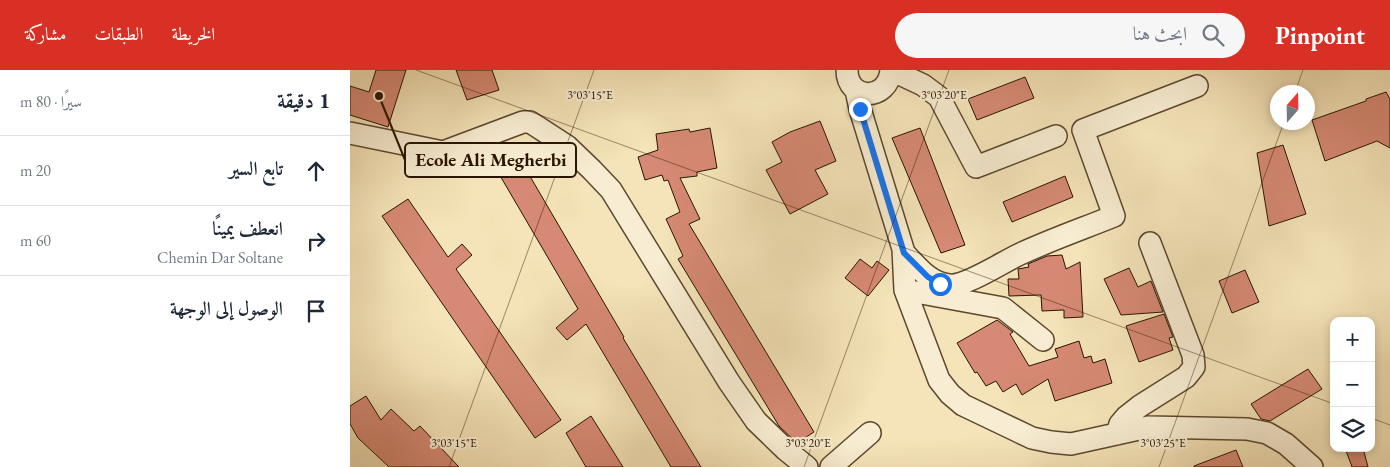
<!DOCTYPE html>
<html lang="ar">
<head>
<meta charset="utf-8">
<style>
	:root { --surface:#fff; --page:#f6f6f7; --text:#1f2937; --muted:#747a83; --line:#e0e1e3; --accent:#d93025 }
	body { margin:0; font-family:"EB Garamond",Amiri,serif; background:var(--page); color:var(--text); direction:rtl }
	.controls { position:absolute; right:15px; bottom:15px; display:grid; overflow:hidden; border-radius:10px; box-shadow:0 2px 8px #0003 }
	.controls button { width:45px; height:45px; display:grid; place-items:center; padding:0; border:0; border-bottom:1px solid var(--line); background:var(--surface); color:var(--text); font:25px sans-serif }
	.compass { position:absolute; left:920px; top:15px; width:45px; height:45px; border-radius:50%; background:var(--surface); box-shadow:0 2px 8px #0003; rotate:20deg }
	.stop { position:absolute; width:15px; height:15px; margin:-11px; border:4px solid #1a73e8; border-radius:50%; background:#fff }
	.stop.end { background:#1a73e8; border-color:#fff; box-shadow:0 1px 5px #0008 }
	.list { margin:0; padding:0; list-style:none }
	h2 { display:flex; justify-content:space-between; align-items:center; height:65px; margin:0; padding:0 20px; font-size:21px }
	h2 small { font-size:16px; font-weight:400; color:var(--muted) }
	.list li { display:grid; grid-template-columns:32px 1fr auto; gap:15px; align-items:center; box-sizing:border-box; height:70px; padding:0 20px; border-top:1px solid var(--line) }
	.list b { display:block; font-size:19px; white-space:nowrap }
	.list p { margin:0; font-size:16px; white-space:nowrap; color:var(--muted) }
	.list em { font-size:16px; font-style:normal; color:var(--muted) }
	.icon { flex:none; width:28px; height:28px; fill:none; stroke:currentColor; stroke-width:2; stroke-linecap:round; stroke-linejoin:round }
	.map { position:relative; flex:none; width:1040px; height:397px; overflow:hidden; direction:ltr }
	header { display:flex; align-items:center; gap:30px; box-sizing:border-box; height:70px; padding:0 25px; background:var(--accent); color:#fff }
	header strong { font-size:24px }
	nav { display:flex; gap:28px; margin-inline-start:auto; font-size:18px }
	.search { width:350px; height:45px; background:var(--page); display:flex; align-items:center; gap:12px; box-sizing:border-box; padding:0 18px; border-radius:28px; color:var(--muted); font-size:19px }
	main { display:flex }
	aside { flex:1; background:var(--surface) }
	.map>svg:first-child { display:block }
	.building { fill:#d68974; stroke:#291400 }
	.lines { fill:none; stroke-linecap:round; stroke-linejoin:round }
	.street-casing { stroke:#5c482e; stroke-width:24 }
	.street { stroke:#f8edd2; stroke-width:21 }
	.route { stroke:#1a73e8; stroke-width:6 }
	.ticks { fill:none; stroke:#291400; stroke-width:1; stroke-opacity:0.45 }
	.ticks-label { font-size:12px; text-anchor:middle; fill:#291400; stroke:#f8edd2; stroke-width:4.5; stroke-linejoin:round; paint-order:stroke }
	.leader { fill:none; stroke:#291400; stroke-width:2 }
	.callout-dot { fill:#291400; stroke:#f8edd2; stroke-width:2 }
	.callout { fill:#f8edd2; stroke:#291400; stroke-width:2 }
	.callout-label { font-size:19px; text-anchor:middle; font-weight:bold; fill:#291400 }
</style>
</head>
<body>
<header>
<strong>Pinpoint</strong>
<div class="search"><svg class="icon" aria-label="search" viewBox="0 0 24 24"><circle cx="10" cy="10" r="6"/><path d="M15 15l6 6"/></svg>ابحث هنا</div>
<nav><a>الخريطة</a><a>الطبقات</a><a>مشاركة</a></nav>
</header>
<main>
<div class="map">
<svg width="1040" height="397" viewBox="0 0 1040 397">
	<rect width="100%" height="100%" fill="#f5e4b9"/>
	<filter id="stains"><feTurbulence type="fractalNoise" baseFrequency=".004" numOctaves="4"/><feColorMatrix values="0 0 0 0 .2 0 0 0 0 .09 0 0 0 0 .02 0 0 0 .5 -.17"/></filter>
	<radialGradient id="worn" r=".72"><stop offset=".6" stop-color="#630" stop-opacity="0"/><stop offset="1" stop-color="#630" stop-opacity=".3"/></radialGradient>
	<!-- building -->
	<path class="building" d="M26,0h30l-18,57 -38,-12v-29l19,6z
		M106,0h36l7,20 -32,10z
		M675,7l9,21 -57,22 -9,-21z
		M1036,22l4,7v49l-13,-7 -52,20 -13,-41 54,-19v-2z
		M470,51l16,40 -21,9 13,24 -38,20 -24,-44 16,-8 -10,-20 18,-10z
		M360,58l7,40 -20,4v4l-17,2 20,41 -11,5 125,208 -17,11 -18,-17 -101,-167 5,-3 -17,-37 14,-7 -12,-32 -4,1 -2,-6 -17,5 -7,-23 20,-7 -2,-16 33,-5 1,3z
		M570,58l45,117 -24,8 -49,-115z
		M933,75l23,69 -37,12 -12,-73z
		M164,79l110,188 -1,1 78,129h-30l-85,-143 -19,16 -11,-12 22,-19 -86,-147z
		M715,106l8,21 -61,25 -9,-20z
		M58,129l40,58 14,-13 10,11 -16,14 105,151 -26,18 -153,-222z
		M712,185l4,14 14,-7 3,55 -19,1v-8l-22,1 -1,-16 -32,1 -1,-17h11l-1,-10 11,-2 -1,-3 19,-8z
		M510,189l12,9 5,-7 12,9 -21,26 -23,-18z
		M779,198l9,19 13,-6 12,31 -42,3 -17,-36z
		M895,200l14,32 -27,11 -13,-32z
		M814,244l9,23 -4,1 4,12 -34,12 -13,-36z
		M647,250l16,12 -3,2 19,32 29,-9 -3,-8 24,-8 5,17 7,-2 2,7 12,-4 7,24 -57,18 -7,-22 -26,16 -6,-11 -13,8 -7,-11 -10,5 -9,-14 -2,1 -18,-30z
		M958,299l14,20 -52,32 -9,-2 -10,-15z
		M16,326l15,24 10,-11 23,22 6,-5 39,41h-70l-31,-29 -8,-14v-18z
		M241,346l32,51h-37l-20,-34z
		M995,378h18l5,19h-16z
		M886,380l7,17h-49v-1z"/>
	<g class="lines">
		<!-- street casing -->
		<g class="street-casing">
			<path id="street" d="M497,0c0,31 41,32 44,0
				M541,0l32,15 16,12 37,70 80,-31
				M506,20l4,19 43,140 2,41 34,90 11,14 13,11 69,33 19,4 20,2 77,-17 99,2 20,4 19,11 26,23
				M0,63l93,19 80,-30h7l37,24 25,24 19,20 118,192 27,39 30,29 21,17
				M554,183c13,13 25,30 45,32 16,2 54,-23 69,-30 32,-15 64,-26 96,-39l-31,-86 114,-44
				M555,220l98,18 40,32
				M767,364l3,-10 6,-7 14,-11 46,-29 8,-10 -1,-12 -43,-112
				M481,397l39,-34"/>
		</g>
		<!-- street -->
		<use href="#street" class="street"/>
	</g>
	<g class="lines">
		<!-- route -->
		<path class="route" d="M510,39l44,144 24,24 12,7"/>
	</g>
	<!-- ticks -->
	<path class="ticks" d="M66,0l918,334M945,22l8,-22M1021,348l19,7M99,397l145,-397M454,397l145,-397M809,397l125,-345"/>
	<g class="ticks-label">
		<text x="240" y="29">3°03'15"E</text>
		<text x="594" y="29">3°03'20"E</text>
		<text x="104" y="377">3°03'15"E</text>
		<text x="458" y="377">3°03'20"E</text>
		<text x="813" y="377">3°03'25"E</text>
	</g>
	<!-- callouts -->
	<path class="leader" d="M29 26L55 90"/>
	<circle class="callout-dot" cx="29" cy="26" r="5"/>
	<rect class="callout" x="55" y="73" width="171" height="34" rx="5"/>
	<g class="callout-label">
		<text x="141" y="96">Ecole Ali Megherbi</text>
	</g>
	<rect width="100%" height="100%" filter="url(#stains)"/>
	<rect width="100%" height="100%" fill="url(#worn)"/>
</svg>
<div class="controls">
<button>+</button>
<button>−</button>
<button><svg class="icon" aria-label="layers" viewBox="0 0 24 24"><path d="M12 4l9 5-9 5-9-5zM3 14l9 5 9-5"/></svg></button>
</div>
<svg class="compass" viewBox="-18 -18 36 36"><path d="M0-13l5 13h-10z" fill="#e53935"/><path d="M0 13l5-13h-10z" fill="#747a83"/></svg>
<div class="stop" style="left:590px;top:214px"></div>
<div class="stop end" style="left:510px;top:39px"></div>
</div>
<aside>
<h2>1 دقيقة<small>سيرًا · 80 m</small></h2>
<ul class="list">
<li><svg class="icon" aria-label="ahead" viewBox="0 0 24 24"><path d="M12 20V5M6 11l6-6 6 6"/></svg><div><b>تابع السير</b></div><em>20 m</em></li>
<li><svg class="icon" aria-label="right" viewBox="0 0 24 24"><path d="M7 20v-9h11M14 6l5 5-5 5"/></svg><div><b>انعطف يمينًا</b><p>Chemin Dar Soltane</p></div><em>60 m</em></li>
<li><svg class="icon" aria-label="arrive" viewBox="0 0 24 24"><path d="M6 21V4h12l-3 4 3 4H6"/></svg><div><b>الوصول إلى الوجهة</b></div></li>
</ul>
</aside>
</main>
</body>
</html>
